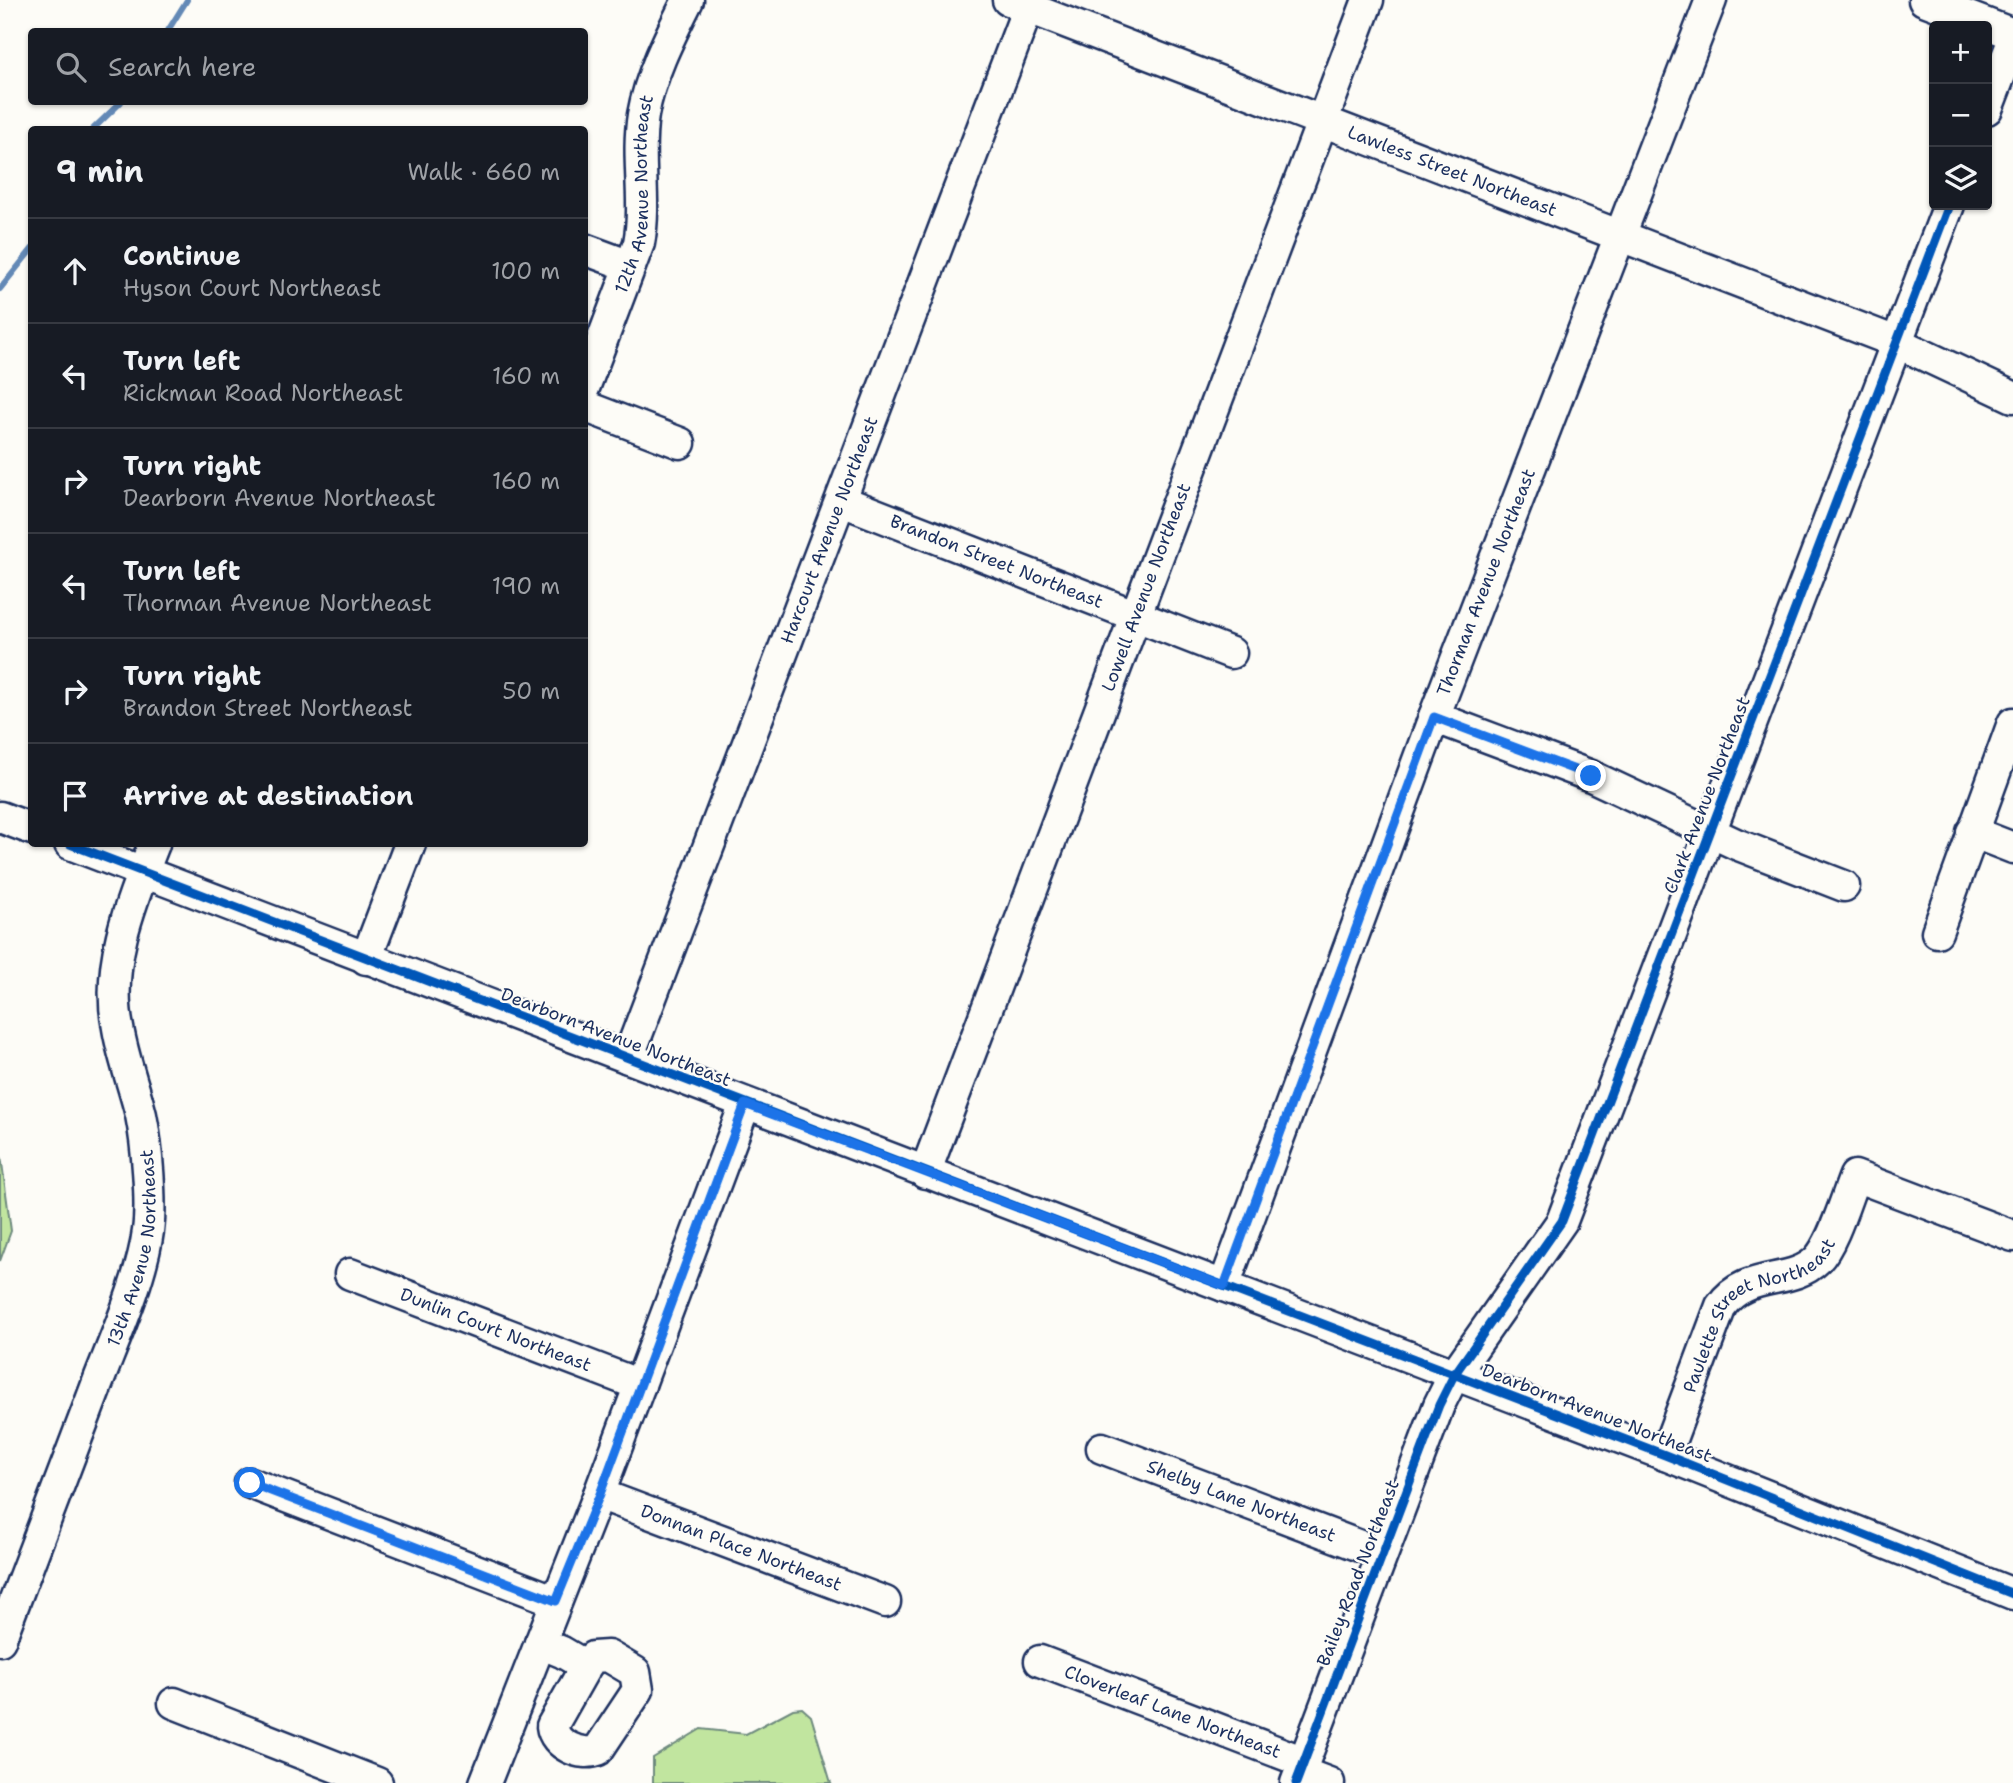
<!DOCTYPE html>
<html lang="en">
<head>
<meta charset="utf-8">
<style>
	:root { --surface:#171b24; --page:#20242c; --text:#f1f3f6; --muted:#9ea1a6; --line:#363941 }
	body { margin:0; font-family:"Shantell Sans",sans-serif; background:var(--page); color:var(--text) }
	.controls { position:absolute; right:21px; top:21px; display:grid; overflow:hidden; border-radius:7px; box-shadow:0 2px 5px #0004 }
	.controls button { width:63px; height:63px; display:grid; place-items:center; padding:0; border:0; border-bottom:2px solid var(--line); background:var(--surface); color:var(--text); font:35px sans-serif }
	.stop { position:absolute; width:21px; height:21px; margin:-16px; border:5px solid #1a73e8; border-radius:50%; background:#fff }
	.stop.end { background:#1a73e8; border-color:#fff; box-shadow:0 2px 7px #0008 }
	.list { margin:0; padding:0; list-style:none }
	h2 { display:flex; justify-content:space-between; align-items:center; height:91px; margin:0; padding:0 28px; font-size:30px }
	h2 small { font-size:23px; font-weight:400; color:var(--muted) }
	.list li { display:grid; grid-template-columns:46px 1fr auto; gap:21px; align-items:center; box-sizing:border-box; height:105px; padding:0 28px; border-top:2px solid var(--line) }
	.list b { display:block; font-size:26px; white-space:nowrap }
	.list p { margin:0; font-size:23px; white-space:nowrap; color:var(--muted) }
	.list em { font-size:23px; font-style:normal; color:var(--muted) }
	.icon { flex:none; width:38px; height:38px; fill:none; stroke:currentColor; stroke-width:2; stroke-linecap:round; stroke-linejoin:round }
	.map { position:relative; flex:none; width:2013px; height:1783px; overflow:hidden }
	.search { position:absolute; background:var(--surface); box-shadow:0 2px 5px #0004; left:28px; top:28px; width:560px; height:77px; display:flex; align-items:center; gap:18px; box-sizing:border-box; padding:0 24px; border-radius:7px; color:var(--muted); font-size:26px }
	.panel { position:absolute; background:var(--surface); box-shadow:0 2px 5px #0004; left:28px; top:126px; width:560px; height:721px; border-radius:7px }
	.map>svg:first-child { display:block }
	.green { fill:#c1e59f; stroke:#6e8a7e; stroke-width:2 }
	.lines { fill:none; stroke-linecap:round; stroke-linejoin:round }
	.stream { stroke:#6489b6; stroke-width:6 }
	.minor-casing { stroke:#1b2f5e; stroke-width:35 }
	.minor { stroke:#fdfcf7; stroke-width:30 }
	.cycleway-casing { stroke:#fdfcf7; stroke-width:13 }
	.cycleway { stroke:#0057b8; stroke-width:9 }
	.route { stroke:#1a73e8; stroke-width:9 }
	.labels { text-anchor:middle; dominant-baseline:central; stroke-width:5; stroke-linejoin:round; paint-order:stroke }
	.street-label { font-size:18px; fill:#1b2f5e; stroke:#fdfcf7 }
</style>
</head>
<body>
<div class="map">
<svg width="2013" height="1783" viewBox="0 0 2013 1783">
	<rect width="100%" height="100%" fill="#fdfcf7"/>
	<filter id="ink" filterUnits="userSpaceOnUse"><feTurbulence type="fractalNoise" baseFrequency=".0143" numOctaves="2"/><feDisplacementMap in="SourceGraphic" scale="14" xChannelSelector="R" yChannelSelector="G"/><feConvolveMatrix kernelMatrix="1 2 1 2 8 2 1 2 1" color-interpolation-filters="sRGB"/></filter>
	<g filter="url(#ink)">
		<!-- green -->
		<path class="green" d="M0,1148l11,83 -11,30z
			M802,1708l9,8 20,67h-178v-25l48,-29 45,5 47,-25z"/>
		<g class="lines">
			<!-- stream -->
			<path class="stream" d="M167,32l20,-32
				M92,130l29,-28
				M0,289l32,-40"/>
			<!-- minor casing -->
			<g class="minor-casing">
				<g id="minor">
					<path id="s1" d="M1008,0l888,342 117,55"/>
					<path d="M1924,0l89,34"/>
					<path d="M1987,109l26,-68"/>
					<path d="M584,249l46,17"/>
					<path id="s2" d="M584,388l55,-145c8,-42 -3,-85 4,-128 7,-40 27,-79 45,-115"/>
					<path d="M584,406l96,37"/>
					<path id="s3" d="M842,501l389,152"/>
					<path d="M1434,717l157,59 145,68 108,42"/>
					<path d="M0,817l32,12"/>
					<path d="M1972,832l41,16"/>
					<path d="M70,844l1595,611 348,139"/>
					<path d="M1937,932l76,-209"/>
					<path d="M366,959l44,-115"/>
					<path id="s4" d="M628,1058l403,-1058"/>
					<path id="s5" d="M925,1173l443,-1173"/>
					<path id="s6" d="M350,1274l290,111"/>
					<path id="s7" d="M1224,1286l210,-569 277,-717"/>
					<path id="s8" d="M1102,1448l279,106"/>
					<path id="s9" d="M1665,1455l56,-149c25,-36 70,-20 96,-46 16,-16 29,-62 38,-84l158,60"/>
					<path d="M250,1483l306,118"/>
					<path id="s10" d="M599,1494l286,108"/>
					<path id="s11" d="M0,1640c33,-86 65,-172 98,-258 17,-44 44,-105 50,-151 4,-28 -1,-87 -7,-116 -7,-29 -18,-57 -23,-87 -13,-64 13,-126 36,-184"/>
					<path d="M540,1643l22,9 24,14"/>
					<path d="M608,1656l27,16 3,18 -40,60c-17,7 -44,-5 -46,-24l34,-60 7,-9z"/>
					<path id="s12" d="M1040,1661l264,101"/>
					<path d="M174,1703l203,80"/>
					<path d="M1300,1772l29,11"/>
					<path d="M485,1783l114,-289 146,-390"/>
					<path d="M1296,1783l143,-378 15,-30 108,-154 387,-1016"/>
				</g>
			</g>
			<!-- minor -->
			<use href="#minor" class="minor"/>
			<!-- cycleway casing -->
			<g class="cycleway-casing">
				<path id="cycleway" d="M70,844l1595,611 348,139
					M1296,1783l143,-378 15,-30 108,-154 387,-1016"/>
			</g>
			<!-- cycleway -->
			<use href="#cycleway" class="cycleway"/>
		</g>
	</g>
	<g class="lines" filter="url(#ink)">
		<!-- route -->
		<path class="route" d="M250,1483l306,118 44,-107 145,-390 479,182 210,-569 157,59"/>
	</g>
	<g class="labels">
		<!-- street labels -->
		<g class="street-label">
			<text stroke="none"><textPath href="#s1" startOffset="476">Lawless Street Northeast</textPath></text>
			<text stroke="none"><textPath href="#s2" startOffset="203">12th Avenue Northeast</textPath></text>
			<text stroke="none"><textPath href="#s4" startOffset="565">Harcourt Avenue Northeast</textPath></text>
			<text stroke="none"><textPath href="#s3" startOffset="166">Brandon Street Northeast</textPath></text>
			<text stroke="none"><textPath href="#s7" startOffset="751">Thorman Avenue Northeast</textPath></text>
			<text stroke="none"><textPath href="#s5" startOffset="626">Lowell Avenue Northeast</textPath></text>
			<text transform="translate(1707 795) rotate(-69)">Clark Avenue Northeast</text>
			<text transform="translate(616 1037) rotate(21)">Dearborn Avenue Northeast</text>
			<text stroke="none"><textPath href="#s11" startOffset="416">13th Avenue Northeast</textPath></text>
			<text stroke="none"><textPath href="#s9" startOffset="180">Paulette Street Northeast</textPath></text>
			<text stroke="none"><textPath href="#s6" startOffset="156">Dunlin Court Northeast</textPath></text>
			<text transform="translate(1597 1413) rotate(21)">Dearborn Avenue Northeast</text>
			<text stroke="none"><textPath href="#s8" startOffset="149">Shelby Lane Northeast</textPath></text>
			<text stroke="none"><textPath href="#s10" startOffset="152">Donnan Place Northeast</textPath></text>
			<text transform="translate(1358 1573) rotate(-69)">Bailey Road Northeast</text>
			<text stroke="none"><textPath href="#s12" startOffset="142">Cloverleaf Lane Northeast</textPath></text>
		</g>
	</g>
</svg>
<div class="controls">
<button>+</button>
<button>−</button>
<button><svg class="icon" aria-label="layers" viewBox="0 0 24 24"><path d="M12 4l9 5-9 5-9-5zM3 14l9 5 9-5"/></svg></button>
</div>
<div class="stop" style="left:250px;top:1483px"></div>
<div class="stop end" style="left:1591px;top:776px"></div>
<div class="search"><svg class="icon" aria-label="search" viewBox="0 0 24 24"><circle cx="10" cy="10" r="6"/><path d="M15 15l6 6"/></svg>Search here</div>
<section class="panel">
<h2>9 min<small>Walk · 660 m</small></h2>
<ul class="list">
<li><svg class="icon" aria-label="ahead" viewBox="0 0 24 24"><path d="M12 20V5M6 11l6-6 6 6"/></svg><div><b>Continue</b><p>Hyson Court Northeast</p></div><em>100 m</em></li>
<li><svg class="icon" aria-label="left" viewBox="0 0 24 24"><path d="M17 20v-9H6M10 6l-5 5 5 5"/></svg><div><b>Turn left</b><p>Rickman Road Northeast</p></div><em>160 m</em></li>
<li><svg class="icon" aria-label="right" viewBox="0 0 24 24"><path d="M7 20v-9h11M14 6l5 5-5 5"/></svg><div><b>Turn right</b><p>Dearborn Avenue Northeast</p></div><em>160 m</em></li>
<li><svg class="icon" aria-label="left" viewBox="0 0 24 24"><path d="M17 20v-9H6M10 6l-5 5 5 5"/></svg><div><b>Turn left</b><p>Thorman Avenue Northeast</p></div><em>190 m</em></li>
<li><svg class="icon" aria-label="right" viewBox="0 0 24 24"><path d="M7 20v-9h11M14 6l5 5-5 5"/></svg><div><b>Turn right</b><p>Brandon Street Northeast</p></div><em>50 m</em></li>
<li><svg class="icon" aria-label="arrive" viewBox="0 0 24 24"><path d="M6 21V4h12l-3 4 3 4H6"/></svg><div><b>Arrive at destination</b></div></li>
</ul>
</section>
</div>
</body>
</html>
